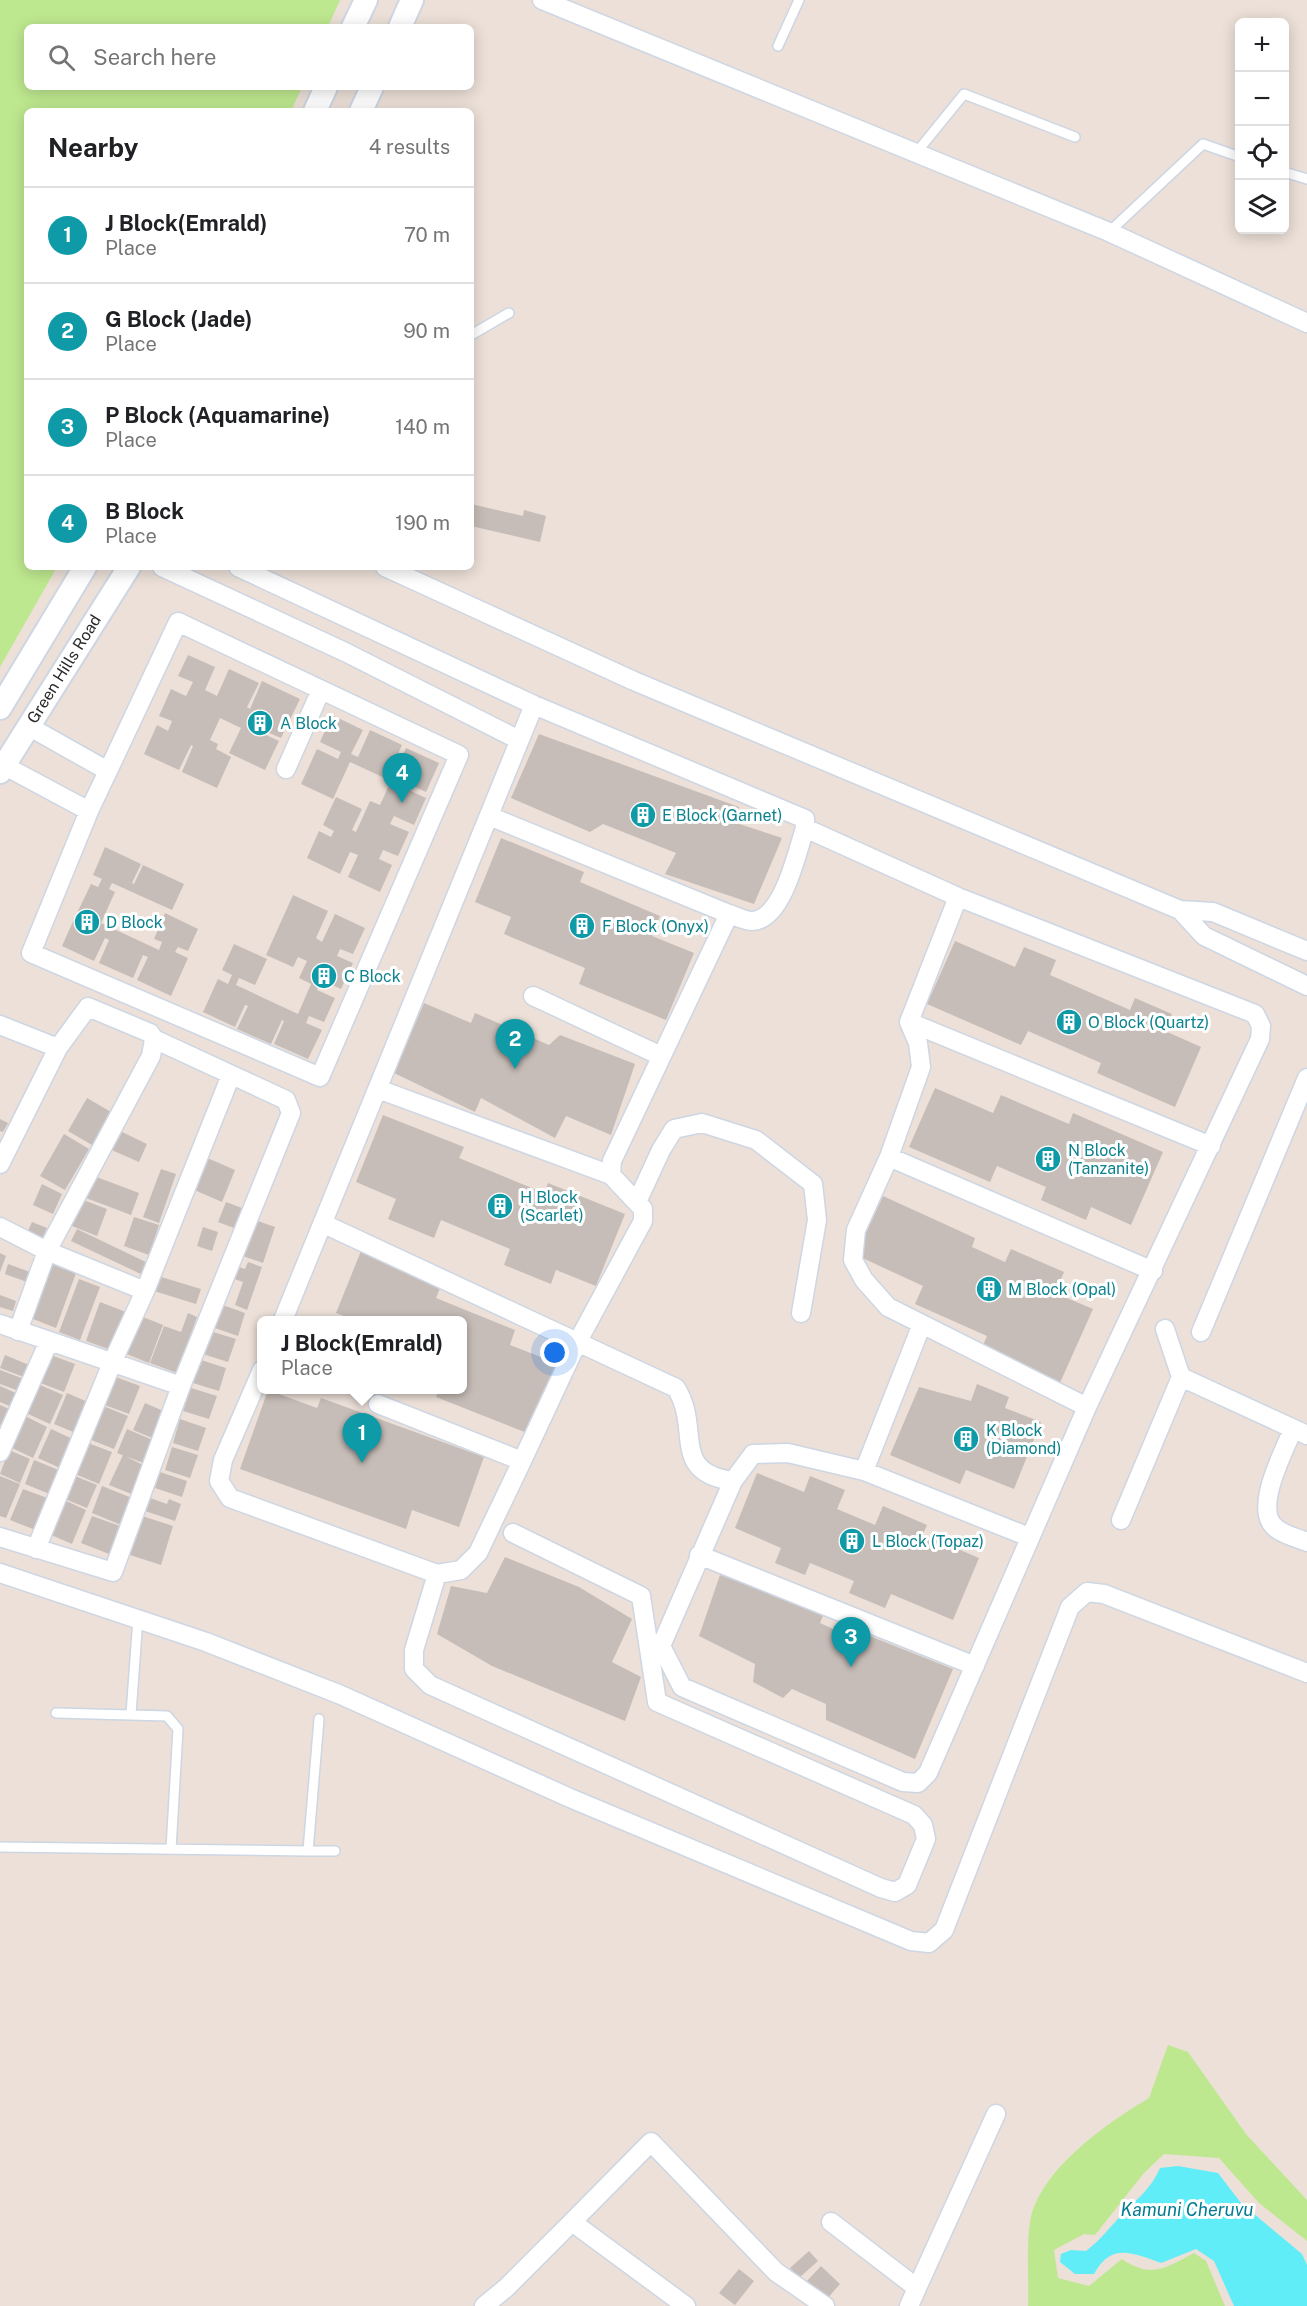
<!DOCTYPE html>
<html lang="en">
<head>
<meta charset="utf-8">
<style>
	:root { --surface:#fff; --page:#f6f6f6; --text:#202124; --muted:#757577; --line:#e0e0e0; --accent:#0f766e }
	body { margin:0; font-family:"Public Sans",sans-serif; background:var(--page); color:var(--text) }
	.controls { position:absolute; right:18px; top:18px; display:grid; overflow:hidden; border-radius:9px; box-shadow:0 3px 15px #0003 }
	.controls button { width:54px; height:54px; display:grid; place-items:center; padding:0; border:0; border-bottom:2px solid var(--line); background:var(--surface); color:var(--text); font:30px sans-serif }
	.you { position:absolute; left:555px; top:1353px; width:21px; height:21px; margin:-15px; border:4px solid #fff; border-radius:50%; background:#1a73e8; box-shadow:0 0 0 9px #1a73e833 }
	.badge { display:grid; place-items:center; width:39px; height:39px; border-radius:50%; background:var(--accent); color:#fff; font-size:20px; font-weight:700 }
	.pin { position:absolute; translate:-50% -50px; filter:drop-shadow(0 2px 3px #0008) }
	.pin::after { content:''; position:absolute; top:32px; width:21px; height:18px; background:inherit; clip-path:polygon(0 0,100% 0,50% 100%) }
	.popup { position:absolute; left:257px; top:1316px; width:210px; height:78px; box-sizing:border-box; display:grid; place-content:center; border-radius:9px; background:var(--surface); filter:drop-shadow(0 2px 4px #0005); font-size:20px; white-space:nowrap; color:var(--muted) }
	.popup b { font-size:22px; color:var(--text) }
	.popup::after { content:''; position:absolute; left:50%; top:100%; margin-left:-12px; border:12px solid transparent; border-top-color:var(--surface) }
	.list { margin:0; padding:0; list-style:none }
	h2 { display:flex; justify-content:space-between; align-items:center; height:78px; margin:0; padding:0 24px; font-size:26px }
	h2 small { font-size:20px; font-weight:400; color:var(--muted) }
	.list li { display:grid; grid-template-columns:39px 1fr auto; gap:18px; align-items:center; box-sizing:border-box; height:96px; padding:0 24px; border-top:2px solid var(--line) }
	.list b { display:block; font-size:22px; white-space:nowrap }
	.list p { margin:0; font-size:20px; white-space:nowrap; color:var(--muted) }
	.list em { font-size:20px; font-style:normal; color:var(--muted) }
	.icon { flex:none; width:33px; height:33px; fill:none; stroke:currentColor; stroke-width:2; stroke-linecap:round; stroke-linejoin:round }
	.map { position:relative; flex:none; width:1307px; height:2306px; overflow:hidden }
	.search { position:absolute; background:var(--surface); box-shadow:0 3px 15px #0003; left:24px; top:24px; width:450px; height:66px; display:flex; align-items:center; gap:15px; box-sizing:border-box; padding:0 21px; border-radius:9px; color:var(--muted); font-size:22px }
	.panel { position:absolute; background:var(--surface); box-shadow:0 3px 15px #0003; left:24px; top:108px; width:450px; height:462px; border-radius:9px }
	.map>svg:first-child { display:block }
	.green { fill:#bee88f }
	.water { fill:#61edf8 }
	.building { fill:#c7bdb8 }
	.lines { fill:none; stroke-linecap:round; stroke-linejoin:round }
	.service-casing { stroke:#cdd6e3; stroke-width:12 }
	.minor-casing { stroke:#cdd6e3; stroke-width:21 }
	.tertiary-casing { stroke:#cdd6e3; stroke-width:26 }
	.service { stroke:#fff; stroke-width:9 }
	.minor { stroke:#fff; stroke-width:18 }
	.tertiary { stroke:#fff; stroke-width:22 }
	.labels { text-anchor:middle; dominant-baseline:central; stroke-width:6; stroke-linejoin:round; paint-order:stroke }
	.street-label { font-size:16px; fill:#282828; stroke:#fff }
	.culture-label { font-size:16px; fill:#0d838f; stroke:#fff; text-anchor:start }
	.water-label { font-size:18px; font-style:italic; fill:#047d93; stroke:#fff }
</style>
</head>
<body>
<div class="map">
<svg width="1307" height="2306" viewBox="0 0 1307 2306">
	<rect width="100%" height="100%" fill="#ece0d8"/>
	<!-- green -->
	<path class="green" d="M0,0h340l-12,27h-301v60h275l-11,24h-264v456h30l-57,100z
		M1168,2045l20,7 58,82 61,66v41l-48,-38 -40,-45 -55,-4 -20,19 -49,62 -11,-1 -30,16 4,28 31,8 33,-27c29,20 44,9 72,-6l12,8 19,45h-197c1,-27 -2,-57 2,-84 9,-52 77,-99 119,-124z"/>
	<!-- water -->
	<path class="water" d="M1178,2166l40,7 23,30 61,51 5,11v41h-73l-20,-45 -18,-12 -35,14c-28,-10 -50,-21 -67,11h-19l-15,-12 1,-8 10,-4 15,1c12,-9 20,-19 30,-30 17,-20 33,-28 44,-53z"/>
	<!-- building -->
	<path class="building" d="M471,504l52,12 1,-6 22,6 -6,26 -69,-16z
		M188,655l27,12 -10,23 12,6 12,-27 30,14 -12,24 3,2 12,-28 38,18 -19,39 -14,-6 -1,3 13,6 -14,29 -36,-17 12,-25 -21,-10 -10,22 8,4 -2,5 15,8 -14,31 -35,-16 11,-26 -2,-1 -12,25 -35,-16 13,-29 11,6 4,-10 -13,-5 12,-27 15,7 7,-14 -15,-6z
		M332,715l31,15 -12,24 7,3 12,-27 32,15 -10,22 4,3 10,-22 33,15 -13,29 -15,-7 -2,5 17,8 -12,27 -20,-9 -4,8 19,8 -11,24 -15,-6 -4,9 13,6 -12,27 -32,-15 10,-22 -8,-3 -10,22 -33,-16 12,-27 12,6 3,-6 -11,-6 13,-28 26,12 -10,21 4,2 14,-31 10,4 11,-24 -41,-19 -17,37 -32,-15 16,-35 21,10 3,-7 -21,-10z
		M539,734l200,73 -6,15 49,16 -28,66 -89,-30 11,-21 -73,-29 -13,8 -79,-34z
		M501,838l83,34 -4,10 80,34 -8,20 42,17 -28,67 -87,-36 6,-16 -81,-34 7,-17 -36,-15z
		M105,847l36,17 -9,19 2,1 9,-19 41,19 -12,26 -60,-27 -3,6 6,3 -14,31 58,27 3,-8 -8,-3 11,-26 33,16 -10,22 -10,-4 -3,5 13,6 -17,38 -34,-16 11,-23 -5,-2 -10,23 -34,-15 10,-23 -4,-2 -11,23 -32,-15 13,-29 7,3 3,-5 -7,-4 13,-27 7,3 4,-8 -9,-4z
		M293,895l35,16 -12,27 6,4 13,-28 30,14 -12,26 -13,-5 -3,7 16,7 -12,26 -20,-9 -4,10 18,8 -11,24 -15,-6 -3,7 16,7 -14,29 -34,-15 10,-23 -2,-1 -11,24 -34,-15 11,-23 -3,-1 -10,22 -32,-15 15,-33 10,5 4,-9 -10,-5 12,-26 33,15 -12,26 -16,-7 -3,7 62,29 13,-30 -12,-6 8,-17 -9,-4 -5,10 -27,-12z
		M955,941l60,26 9,-20 32,13 -6,15 80,35 5,-12 37,16 -7,17 36,16 -26,60 -78,-34 4,-10 -73,-32 -7,14 -94,-41z
		M424,1003l47,20 4,-10 74,32 11,-10 75,29 -24,71 -45,-19 -11,22 -74,-40 -6,14 -81,-39z
		M935,1088l58,25 8,-18 68,29 4,-11 90,39 -32,73 -40,-18 -5,13 -45,-20 5,-13 -49,-21 -7,16 -81,-35z
		M87,1098l24,14 -19,33 -24,-14z
		M383,1115l81,32 -5,11 85,35 4,-10 77,31 -29,72 -40,-16 -5,14 -47,-19 6,-16 -69,-29 -7,18 -46,-19 8,-20 -40,-17z
		M0,1119l8,4 -5,9 -3,-1z
		M116,1129l31,15 -8,18 -32,-14z
		M64,1134l25,15 -24,41 -25,-14z
		M205,1157l30,13 -13,32 -30,-13z
		M161,1169l15,5 -17,49 -16,-6z
		M94,1176l45,17 -8,22 -45,-17z
		M42,1184l20,10 -9,20 -20,-9z
		M883,1196l92,42 -3,9 33,15 6,-13 53,23 -9,21 38,16 -34,76 -78,-35 6,-14 -72,-32 8,-18 -67,-31z
		M78,1198l29,11 -10,27 -30,-12z
		M226,1202l16,6 -8,20 -16,-6z
		M134,1217l25,8 -10,30 -25,-9z
		M255,1220l20,7 -12,36 -20,-7z
		M32,1222l15,6 -5,11 -15,-6z
		M203,1227l15,5 -6,19 -15,-5z
		M77,1229l73,35 -5,12 -74,-35z
		M361,1251l81,32 -6,15 79,32 -5,15 46,18 -29,70 -91,-36 3,-7h24v-70h-108l-19,-7z
		M0,1253l6,3 -6,16z
		M248,1262l14,5 -15,43 -12,-5 8,-23 -14,-5 4,-12 12,4z
		M48,1263l28,10 -20,55 -28,-11z
		M8,1264l22,8 -3,10 -22,-8z
		M158,1276l43,13 -5,15 -42,-13z
		M79,1279l21,8 -20,53 -21,-8z
		M0,1295l16,6 -3,10 -13,-4z
		M100,1302l26,10 -15,38 -25,-9z
		M220,1304l25,9 -7,23 -26,-9z
		M188,1313l9,4 -20,56 -27,-10 14,-37 17,6z
		M138,1315l25,10 -14,38 -25,-10z
		M210,1331l26,8 -8,23 -25,-8z
		M48,1354l27,10 -11,28 -26,-10z
		M5,1355l24,10 -5,12 -24,-9z
		M201,1360l25,8 -7,23 -26,-8z
		M0,1370l24,9 -5,12 -19,-7z
		M113,1376l27,10 -11,28 -27,-10z
		M38,1384l25,11 -13,29 -24,-11z
		M977,1384l32,13 -4,11 36,14 -27,67 -48,-19 -6,14 -70,-29 29,-68 52,14z
		M0,1386l18,8 -6,13 -12,-5z
		M191,1388l26,8 -8,23 -26,-8z
		M268,1390l49,18 4,-10 163,59 -25,70 -47,-17 -6,19 -166,-60z
		M67,1393l23,10 -12,31 -24,-10z
		M145,1403l23,10 -11,27 -24,-10z
		M0,1405l9,4 -6,17 -3,-1z
		M103,1406l25,10 -14,33 -25,-10z
		M25,1416l22,11 -14,31 -23,-11z
		M180,1419l26,9 -8,23 -25,-8z
		M51,1429l24,11 -13,29 -24,-11z
		M127,1429l28,12 -9,23 -29,-11z
		M88,1443l24,9 -13,32 -24,-10z
		M172,1447l26,8 -8,23 -25,-8z
		M9,1450l21,9 -10,24 -20,-9z
		M123,1455l24,12 -13,28 -25,-10z
		M34,1460l27,11 -9,24 -27,-11z
		M160,1472l27,9 -5,16 -27,-9z
		M757,1473l47,19 6,-16 35,14 -8,19 38,16 8,-19 44,19 -4,9 56,24 -26,62 -62,-26 -6,14 -36,-15 5,-12 -44,-18 -5,12 -30,-12 6,-15 -46,-20z
		M0,1476l20,8 -14,34 -6,-2z
		M75,1476l22,9 -10,23 -22,-9z
		M102,1486l30,12 -11,27 -29,-12z
		M23,1489l27,10 -12,32 -28,-11z
		M147,1497l20,7 2,-5 12,5 -6,17 -33,-11z
		M64,1500l22,10 -14,34 -23,-10z
		M139,1515l34,11 -12,39 -34,-11z
		M92,1516l28,10 -11,28 -28,-11z
		M505,1557l74,30 53,32 -20,43 29,15 -16,44 -133,-55 -55,-32 14,-48 36,7z
		M720,1575l104,38 -4,10 39,18 3,-8 91,36 -38,90 -89,-39v-16l-34,-15 -9,9 -30,-16 2,-18 -56,-28z
		M809,2251l9,10 -19,17 -9,-10z
		M821,2266l19,18 -14,16 -20,-18z
		M739,2269l15,12 -19,24 -16,-12z"/>
	<g class="lines">
		<!-- service casing -->
		<g class="service-casing">
			<path id="service" d="M778,46l21,-46
				M916,153l48,-59 111,43
				M1284,172l23,7
				M1109,232l94,-88 37,13
				M471,335l38,-22
				M56,1713l111,3 11,13 -7,120
				M131,1714l7,-96
				M0,1847l308,4 11,-132
				M308,1851h27"/>
		</g>
		<!-- minor casing -->
		<g class="minor-casing">
			<path id="minor" d="M542,0l567,232 198,91
				M162,567l183,85 174,88
				M238,567l296,138
				M385,567l249,114 546,229 33,2 94,39
				M3,765l86,46 -58,142 289,124 139,-322 -281,-133 -70,149 -80,-45
				M286,769l35,-79
				M89,811l19,-40
				M489,816l240,98
				M958,897l-49,125 9,21 3,24 -32,90 -33,73 -3,30 11,20 24,27 199,100
				M1180,910l24,26 103,50
				M533,996l128,60
				M909,1022l302,124
				M0,1025l58,23 -58,116
				M378,1089l233,86
				M889,1157l264,114
				M637,1202l24,-52 13,-21 28,-6 54,17 57,44 4,36 -16,93
				M324,1224l352,164c26,41 -7,84 57,93l20,-27 35,-1 76,18 165,66
				M0,1227l47,24 98,40 -33,72 -76,186
				M145,1291l86,-216
				M283,1320l251,-615 271,114v9c-8,24 -22,92 -53,93 -7,0 -16,-5 -23,-7l-117,247 -1,14 32,34v12l-65,120 -56,120 -144,-57
				M0,1324l181,62
				M18,1331l29,-80 104,-195 3,-17 -4,-6 -62,-26 -30,41
				M1201,1332l106,-254
				M262,1370l-39,90 -4,21 11,17 207,76 24,-4 17,-17 44,-92
				M1181,1377l126,58
				M1293,1429c-9,23 -42,82 -16,100 8,6 20,9 30,13
				M0,1452l49,-111
				M864,1471l58,-147
				M733,1481l-72,165 21,41 221,95 15,1 10,-10 159,-366 173,-368 1,-13 -6,-12 -297,-117 -153,-69
				M1121,1520l60,-143 -16,-48
				M0,1537l113,35 68,-186 110,-273 -5,-13 -132,-61
				M699,1555l276,111
				M0,1573l206,69 135,53 229,103 341,143 18,2 15,-13 126,-323 17,-15 17,2 203,79
				M437,1574l-23,76v19l16,16 451,203 14,4 12,-7 19,-46 -3,-14 -9,-10 -257,-113 -16,-106 -128,-63
				M831,2222l86,66 -8,18
				M917,2288l79,-174
				M484,2306l22,-18 66,-66
				M686,2306l-114,-84 79,-80 125,130 49,34"/>
		</g>
		<!-- tertiary casing -->
		<g class="tertiary-casing">
			<path id="tertiary" d="M353,27l13,-27
				M400,27l12,-27
				M315,111l11,-24
				M361,111l11,-24
				M0,708l85,-141
				M0,772l129,-205"/>
		</g>
		<!-- service -->
		<use href="#service" class="service"/>
		<!-- minor -->
		<use href="#minor" class="minor"/>
		<!-- tertiary -->
		<use href="#tertiary" class="tertiary"/>
	</g>
	<!-- icons -->
	<defs>
		<g id="building-disc" transform="scale(1.35)"><circle r="9.5" fill="#0f9aa8" stroke="#fff"/><path d="M-4-6H4V6H1V3H-1V6H-4ZM-2.5-4.3h1.7v1.8h-1.7ZM.8-4.3h1.7v1.8H.8ZM-2.5-1h1.7V.8h-1.7ZM.8-1h1.7V.8H.8Z" fill="#fff"/></g>
	</defs>
	<g fill-rule="evenodd">
		<use href="#building-disc" x="260" y="723"/>
		<use href="#building-disc" x="643" y="815"/>
		<use href="#building-disc" x="87" y="922"/>
		<use href="#building-disc" x="582" y="926"/>
		<use href="#building-disc" x="324" y="976"/>
		<use href="#building-disc" x="1069" y="1022"/>
		<use href="#building-disc" x="1048" y="1159"/>
		<use href="#building-disc" x="500" y="1206"/>
		<use href="#building-disc" x="989" y="1289"/>
		<use href="#building-disc" x="966" y="1439"/>
		<use href="#building-disc" x="852" y="1541"/>
	</g>
	<g class="labels">
		<!-- street labels -->
		<g class="street-label">
			<text transform="translate(64 669) rotate(-58)">Green Hills Road</text>
		</g>
		<!-- culture labels -->
		<g class="culture-label">
			<text x="280" y="723">A Block</text>
			<text x="662" y="815">E Block (Garnet)</text>
			<text x="106" y="922">D Block</text>
			<text x="602" y="926">F Block (Onyx)</text>
			<text x="344" y="976">C Block</text>
			<text x="1088" y="1022">O Block (Quartz)</text>
			<text x="1068" y="1150">N Block<tspan x="1068" dy="18">(Tanzanite)</tspan></text>
			<text x="520" y="1197">H Block<tspan x="520" dy="18">(Scarlet)</tspan></text>
			<text x="1008" y="1289">M Block (Opal)</text>
			<text x="986" y="1430">K Block<tspan x="986" dy="18">(Diamond)</tspan></text>
			<text x="872" y="1541">L Block (Topaz)</text>
		</g>
		<!-- water labels -->
		<g class="water-label">
			<text x="1187" y="2209">Kamuni Cheruvu</text>
		</g>
	</g>
</svg>
<div class="controls">
<button>+</button>
<button>−</button>
<button><svg class="icon" aria-label="locate" viewBox="0 0 24 24"><circle cx="12" cy="12" r="6"/><path d="M12 2v4M12 18v4M2 12h4M18 12h4"/></svg></button>
<button><svg class="icon" aria-label="layers" viewBox="0 0 24 24"><path d="M12 4l9 5-9 5-9-5zM3 14l9 5 9-5"/></svg></button>
</div>
<div class="you"></div>
<div class="pin badge" style="left:362px;top:1463px;background:#0f9aa8">1</div>
<div class="popup"><b>J Block(Emrald)</b>Place</div>
<div class="pin badge" style="left:515px;top:1069px;background:#0f9aa8">2</div>
<div class="pin badge" style="left:851px;top:1667px;background:#0f9aa8">3</div>
<div class="pin badge" style="left:402px;top:803px;background:#0f9aa8">4</div>
<div class="search"><svg class="icon" aria-label="search" viewBox="0 0 24 24"><circle cx="10" cy="10" r="6"/><path d="M15 15l6 6"/></svg>Search here</div>
<section class="panel">
<h2>Nearby<small>4 results</small></h2>
<ul class="list">
<li><span class="badge" style="background:#0f9aa8">1</span><div><b>J Block(Emrald)</b><p>Place</p></div><em>70 m</em></li>
<li><span class="badge" style="background:#0f9aa8">2</span><div><b>G Block (Jade)</b><p>Place</p></div><em>90 m</em></li>
<li><span class="badge" style="background:#0f9aa8">3</span><div><b>P Block (Aquamarine)</b><p>Place</p></div><em>140 m</em></li>
<li><span class="badge" style="background:#0f9aa8">4</span><div><b>B Block</b><p>Place</p></div><em>190 m</em></li>
</ul>
</section>
</div>
</body>
</html>
